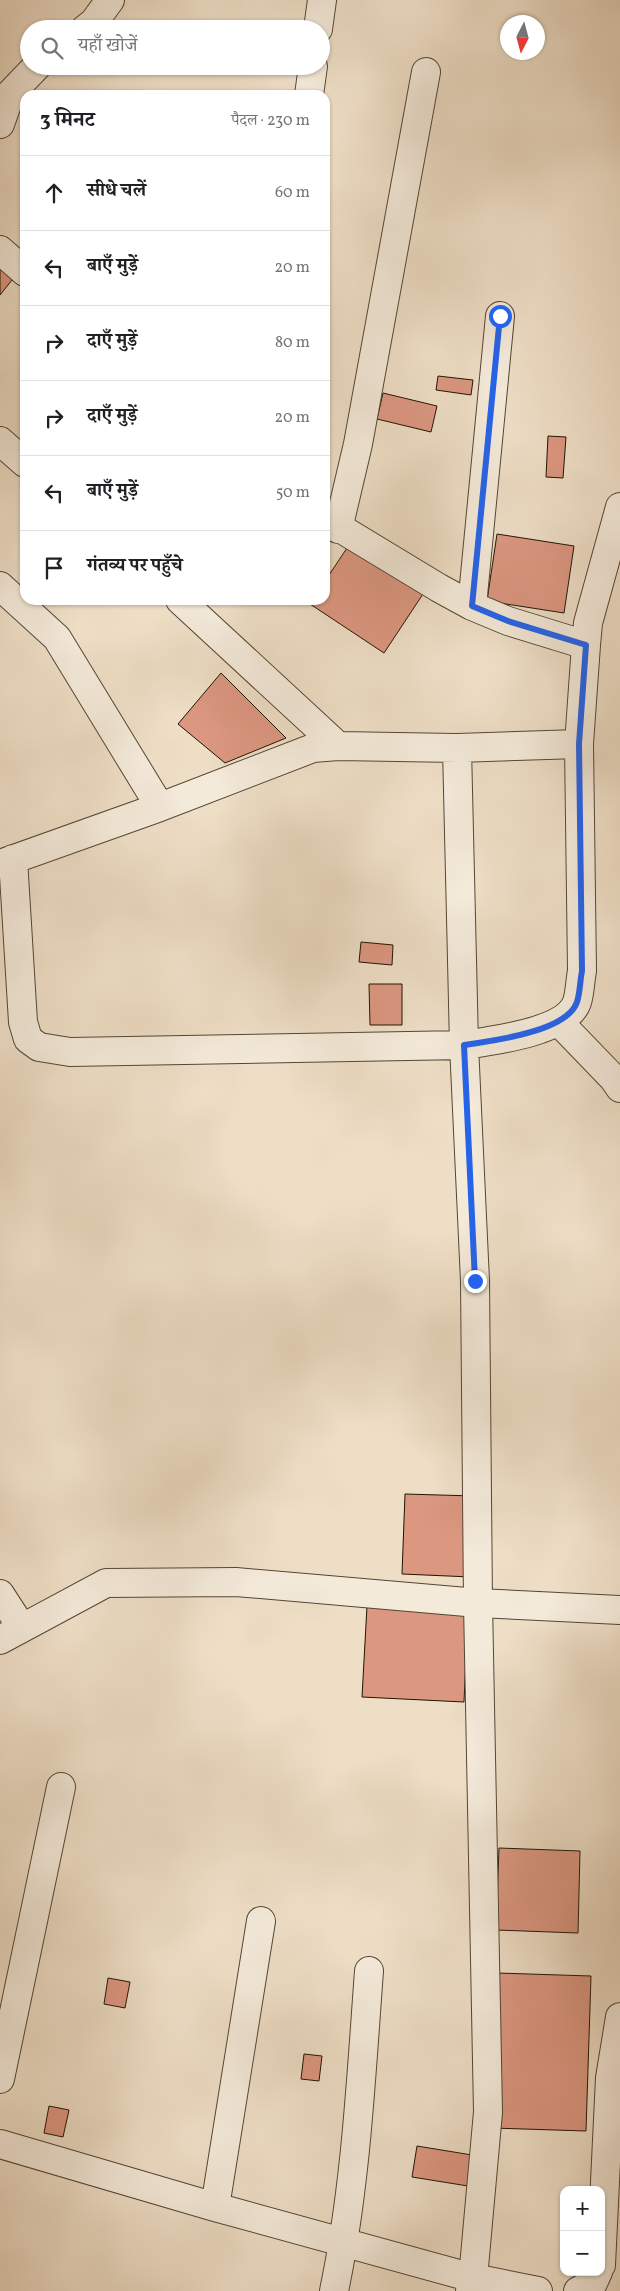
<!DOCTYPE html>
<html lang="hi">
<head>
<meta charset="utf-8">
<style>
	:root { --surface:#fff; --page:#f2f2f2; --text:#202124; --muted:#757577; --line:#e0e0e0 }
	body { margin:0; font-family:Vollkorn,"Noto Serif Devanagari",serif; background:var(--page); color:var(--text) }
	.controls { position:absolute; right:15px; bottom:15px; display:grid; overflow:hidden; border-radius:10px; box-shadow:0 1px 4px #0004 }
	.controls button { width:45px; height:45px; display:grid; place-items:center; padding:0; border:0; border-bottom:1px solid var(--line); background:var(--surface); color:var(--text); font:25px sans-serif }
	.compass { position:absolute; left:500px; top:15px; width:45px; height:45px; border-radius:50%; background:var(--surface); box-shadow:0 1px 4px #0004; rotate:186deg }
	.stop { position:absolute; width:15px; height:15px; margin:-11px; border:4px solid #2563eb; border-radius:50%; background:#fff }
	.stop.end { background:#2563eb; border-color:#fff; box-shadow:0 1px 5px #0008 }
	.list { margin:0; padding:0; list-style:none }
	h2 { display:flex; justify-content:space-between; align-items:center; height:65px; margin:0; padding:0 20px; font-size:21px }
	h2 small { font-size:16px; font-weight:400; color:var(--muted) }
	.list li { display:grid; grid-template-columns:32px 1fr auto; gap:15px; align-items:center; box-sizing:border-box; height:75px; padding:0 20px; border-top:1px solid var(--line) }
	.list b { display:block; font-size:19px; white-space:nowrap }
	.list em { font-size:16px; font-style:normal; color:var(--muted) }
	.icon { flex:none; width:28px; height:28px; fill:none; stroke:currentColor; stroke-width:2; stroke-linecap:round; stroke-linejoin:round }
	.map { position:relative; flex:none; width:620px; height:2291px; overflow:hidden }
	.search { position:absolute; background:var(--surface); box-shadow:0 1px 4px #0004; left:20px; top:20px; width:310px; height:55px; display:flex; align-items:center; gap:12px; box-sizing:border-box; padding:0 18px; border-radius:28px; color:var(--muted); font-size:19px }
	.panel { position:absolute; background:var(--surface); box-shadow:0 1px 4px #0004; left:20px; top:90px; width:310px; height:515px; border-radius:15px }
	.map>svg:first-child { display:block }
	.building { fill:#dc9781; stroke:#201403 }
	.lines { fill:none; stroke-linecap:round; stroke-linejoin:round }
	.minor-casing { stroke:#544634; stroke-width:30 }
	.minor { stroke:#f4eada; stroke-width:28 }
	.route { stroke:#2563eb; stroke-width:6 }
</style>
</head>
<body>
<div class="map">
<svg width="620" height="2291" viewBox="0 0 620 2291">
	<rect width="100%" height="100%" fill="#eedec6"/>
	<filter id="stains"><feTurbulence type="fractalNoise" baseFrequency=".004" numOctaves="4"/><feColorMatrix values="0 0 0 0 .2 0 0 0 0 .09 0 0 0 0 .02 0 0 0 .5 -.17"/></filter>
	<radialGradient id="worn" r=".72"><stop offset=".6" stop-color="#630" stop-opacity="0"/><stop offset="1" stop-color="#630" stop-opacity=".3"/></radialGradient>
	<!-- building -->
	<path class="building" d="M0,262l16,13 -16,20z
		M438,376l35,4 -2,15 -35,-5z
		M383,393l54,13 -6,26 -54,-13z
		M548,436l18,1 -3,41 -17,-1z
		M497,534l77,12 -10,67 -77,-12z
		M351,542l74,49 -41,62 -74,-49 2,-4h13v-19z
		M221,673l65,65 -61,25 -47,-39z
		M361,942l32,3 -1,20 -33,-3z
		M369,984h33v41h-32z
		M405,1494l69,2 -3,81 -69,-3z
		M367,1606l101,5 -4,91 -102,-5z
		M499,1848l81,3 -2,82 -82,-3z
		M497,1973l94,3 -5,155 -94,-3z
		M108,1978l22,4 -5,26 -21,-4z
		M304,2054l18,2 -3,25 -18,-2z
		M49,2106l20,4 -6,27 -19,-4z
		M417,2146l55,9 -4,31 -56,-9z"/>
	<g class="lines">
		<!-- minor casing -->
		<g class="minor-casing">
			<path id="minor" d="M85,29l9,-7 16,-22
				M318,29l4,-29
				M309,95l4,-29
				M0,124l11,-31 26,-27
				M0,250l25,22
				M0,441l25,22
				M325,519l114,69 33,18 36,15 78,24
				M338,529l20,-85 68,-372
				M0,586l57,52 103,169
				M180,600l158,146
				M472,606l28,-290
				M457,748l7,297 11,236 3,322 10,509 -15,166 -3,13
				M13,859l10,163 5,17 11,8 31,5 394,-7c27,-4 103,-13 113,-43 3,-9 3,-21 5,-31l-3,-227 7,-99 2,-22 32,-116
				M0,864l160,-57 153,-59 25,-2 119,2 122,-4
				M559,1022l54,56 7,10
				M0,1594l22,34
				M0,1640l106,-57 130,-1 242,21 142,7
				M0,2079l61,-292
				M0,2144l215,63 258,71 65,13
				M215,2207l46,-286
				M601,2265l9,-187 10,-61
				M334,2291c22,-105 27,-213 35,-320
				M578,2291l15,-8 5,-11"/>
		</g>
		<!-- minor -->
		<use href="#minor" class="minor"/>
	</g>
	<g class="lines">
		<!-- route -->
		<path class="route" d="M475,1281l-11,-236c27,-4 103,-13 113,-43 3,-9 3,-21 5,-31l-3,-227 7,-99 -78,-24 -36,-15 28,-290"/>
	</g>
	<rect width="100%" height="100%" filter="url(#stains)"/>
	<rect width="100%" height="100%" fill="url(#worn)"/>
</svg>
<div class="controls">
<button>+</button>
<button>−</button>
</div>
<svg class="compass" viewBox="-18 -18 36 36"><path d="M0-13l5 13h-10z" fill="#e53935"/><path d="M0 13l5-13h-10z" fill="#757577"/></svg>
<div class="stop" style="left:500px;top:316px"></div>
<div class="stop end" style="left:475px;top:1281px"></div>
<div class="search"><svg class="icon" aria-label="search" viewBox="0 0 24 24"><circle cx="10" cy="10" r="6"/><path d="M15 15l6 6"/></svg>यहाँ खोजें</div>
<section class="panel">
<h2>3 मिनट<small>पैदल · 230 m</small></h2>
<ul class="list">
<li><svg class="icon" aria-label="ahead" viewBox="0 0 24 24"><path d="M12 20V5M6 11l6-6 6 6"/></svg><div><b>सीधे चलें</b></div><em>60 m</em></li>
<li><svg class="icon" aria-label="left" viewBox="0 0 24 24"><path d="M17 20v-9H6M10 6l-5 5 5 5"/></svg><div><b>बाएँ मुड़ें</b></div><em>20 m</em></li>
<li><svg class="icon" aria-label="right" viewBox="0 0 24 24"><path d="M7 20v-9h11M14 6l5 5-5 5"/></svg><div><b>दाएँ मुड़ें</b></div><em>80 m</em></li>
<li><svg class="icon" aria-label="right" viewBox="0 0 24 24"><path d="M7 20v-9h11M14 6l5 5-5 5"/></svg><div><b>दाएँ मुड़ें</b></div><em>20 m</em></li>
<li><svg class="icon" aria-label="left" viewBox="0 0 24 24"><path d="M17 20v-9H6M10 6l-5 5 5 5"/></svg><div><b>बाएँ मुड़ें</b></div><em>50 m</em></li>
<li><svg class="icon" aria-label="arrive" viewBox="0 0 24 24"><path d="M6 21V4h12l-3 4 3 4H6"/></svg><div><b>गंतव्य पर पहुँचे</b></div></li>
</ul>
</section>
</div>
</body>
</html>
